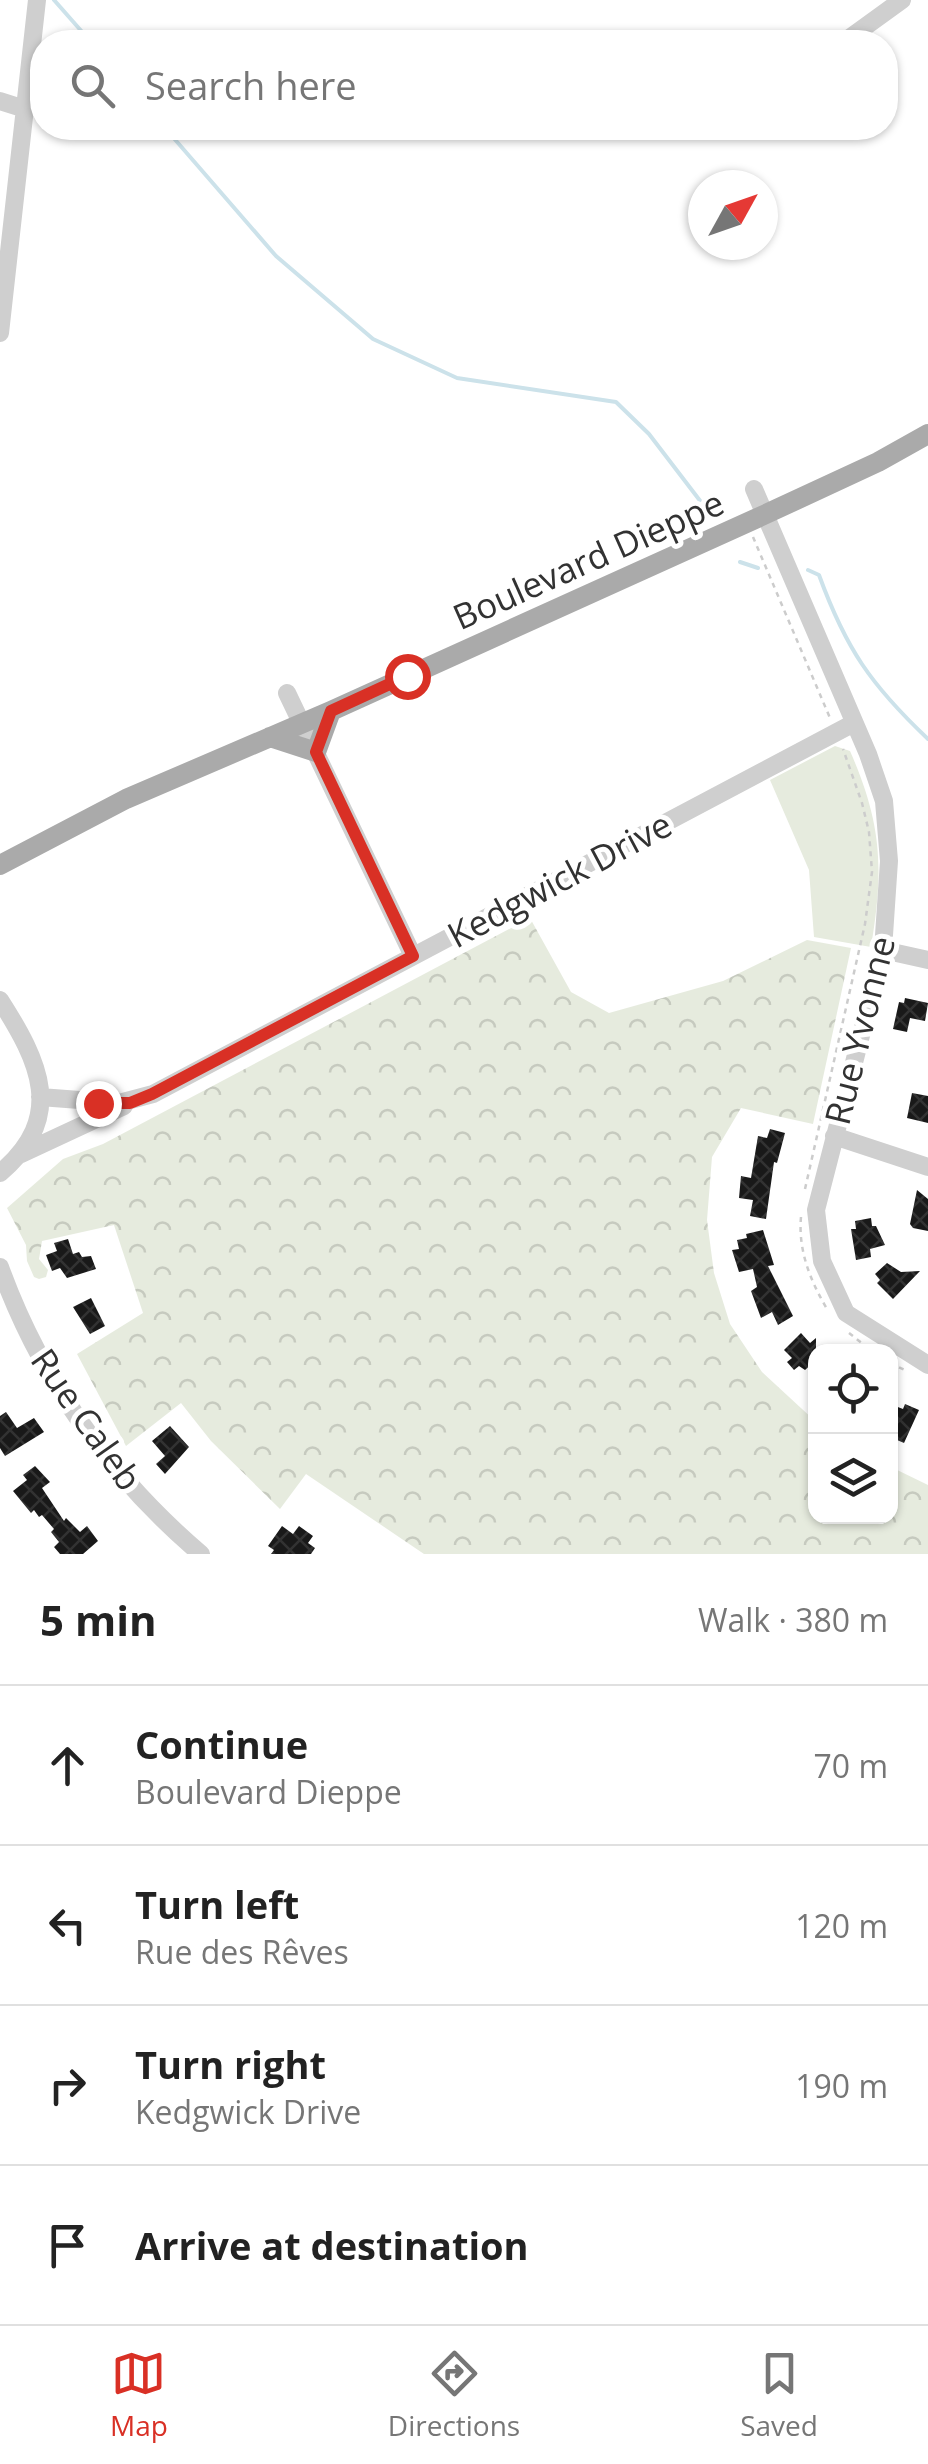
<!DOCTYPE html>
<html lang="en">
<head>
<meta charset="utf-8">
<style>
	:root { --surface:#fff; --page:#f6f6f6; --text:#222; --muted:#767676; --line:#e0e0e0; --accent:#d93025 }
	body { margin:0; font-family:"Open Sans",sans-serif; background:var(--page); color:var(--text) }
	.controls { position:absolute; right:30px; bottom:30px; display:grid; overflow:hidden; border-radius:20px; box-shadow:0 2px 8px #0004 }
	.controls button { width:90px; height:90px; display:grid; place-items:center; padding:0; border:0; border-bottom:2px solid var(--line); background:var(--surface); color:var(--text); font:50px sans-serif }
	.compass { position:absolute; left:688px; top:170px; width:90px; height:90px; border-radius:50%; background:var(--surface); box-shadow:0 2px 8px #0004; rotate:50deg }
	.stop { position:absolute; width:30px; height:30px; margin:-22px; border:8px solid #d93025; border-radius:50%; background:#fff }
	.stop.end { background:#d93025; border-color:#fff; box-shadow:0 2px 10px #0008 }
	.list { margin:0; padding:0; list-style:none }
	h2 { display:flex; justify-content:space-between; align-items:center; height:130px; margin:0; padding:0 40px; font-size:42px }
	h2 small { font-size:32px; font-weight:400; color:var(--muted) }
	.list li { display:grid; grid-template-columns:65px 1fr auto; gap:30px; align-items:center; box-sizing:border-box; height:160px; padding:0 40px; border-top:2px solid var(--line) }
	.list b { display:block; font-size:38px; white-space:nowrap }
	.list p { margin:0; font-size:32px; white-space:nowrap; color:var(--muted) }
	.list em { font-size:32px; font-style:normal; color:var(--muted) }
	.icon { flex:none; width:55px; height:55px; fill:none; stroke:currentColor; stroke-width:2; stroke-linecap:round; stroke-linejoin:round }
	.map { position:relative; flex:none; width:928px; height:1554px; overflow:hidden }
	.search { position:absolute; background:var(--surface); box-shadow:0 2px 8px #0004; left:30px; right:30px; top:30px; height:110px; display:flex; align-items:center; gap:25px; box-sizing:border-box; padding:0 35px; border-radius:40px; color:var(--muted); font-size:38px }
	.sheet { height:770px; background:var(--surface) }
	nav { display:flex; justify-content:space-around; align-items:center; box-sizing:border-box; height:140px; border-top:2px solid var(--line); background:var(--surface); font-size:28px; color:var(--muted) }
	nav a { display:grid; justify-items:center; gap:5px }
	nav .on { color:var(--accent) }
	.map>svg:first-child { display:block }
	.forest { fill:url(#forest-crowns) }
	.green { fill:#e6ebde }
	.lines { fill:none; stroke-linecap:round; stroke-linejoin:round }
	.stream { stroke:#cce2ea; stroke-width:4 }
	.building { fill:url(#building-cross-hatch) }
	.path { stroke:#ccc; stroke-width:2.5; stroke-dasharray:5 5; stroke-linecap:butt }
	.minor { stroke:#cfcfcf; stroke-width:18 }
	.major { stroke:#aaa; stroke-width:20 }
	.route { stroke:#d93025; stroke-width:12 }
	.labels { text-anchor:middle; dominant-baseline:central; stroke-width:10; stroke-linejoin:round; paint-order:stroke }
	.street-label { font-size:35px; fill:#323232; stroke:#fff }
</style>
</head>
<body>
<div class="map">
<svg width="928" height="1554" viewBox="0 0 928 1554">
	<defs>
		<pattern id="forest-crowns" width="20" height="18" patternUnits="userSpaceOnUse" patternTransform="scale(2.5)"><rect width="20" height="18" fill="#e6ebde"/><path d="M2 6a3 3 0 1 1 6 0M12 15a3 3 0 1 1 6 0" fill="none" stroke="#c6cabf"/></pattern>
		<pattern id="building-cross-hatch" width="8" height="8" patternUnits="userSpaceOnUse" patternTransform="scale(2.5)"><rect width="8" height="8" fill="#191919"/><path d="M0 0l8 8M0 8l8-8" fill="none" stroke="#323232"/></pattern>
	</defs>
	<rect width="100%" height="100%" fill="#fff"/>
	<!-- forest -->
	<path class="forest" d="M530,918l41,74 38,21 114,-32 84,-41 44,8 -38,176 -72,-16 -29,49 -5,63 7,53 16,51 32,48 53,49 1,95h74l1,-49 37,18v69h-504l-118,-80 -26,35 -69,-68 -30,-38 -55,43 -49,-92 66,-41 -29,-88 -72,16 -3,18 9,11 -2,7 -7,2 -5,-2 -7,-16 -1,-16 -19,-37 56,-49 40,-15z"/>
	<!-- green -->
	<path class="green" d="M835,746l15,5c32,73 34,118 21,196l-57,-10 -5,-67 -39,-90z"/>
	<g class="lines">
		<!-- stream -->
		<path class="stream" d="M54,0l37,42
			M165,128l111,128 97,83 84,39 159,24 33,32 52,68
			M740,562l18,6
			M808,570l11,5c27,74 52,110 109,164"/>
	</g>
	<!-- building -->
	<path class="building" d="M905,998l23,5 -3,18 -15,-3 -3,14 -14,-3 6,-27 5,1z
		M912,1093l16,3v27l-21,-5z
		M770,1129l15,4 -8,30 -3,-1 -8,57 -16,-3 3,-16 -14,-2 2,-22 10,2 7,-42 9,2z
		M917,1190l11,9v32l-15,-3 -3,-4z
		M871,1218l1,8h4l9,19 -15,4 1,8 -15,3 -5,-31h5l-1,-8z
		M763,1230l11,35 -6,1 25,50 -15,9 -6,-13 -11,6 -10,-27 6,-4 -4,-18 -14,3 -7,-22 7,-1 -2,-9 10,-2 -1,-4z
		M68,1239l5,15 6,-2 3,5 9,-1 5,13 -29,9 -7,-10 -8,3 -6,-16 11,-4 -3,-8z
		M887,1263l14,9 19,-1 -27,28 -16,-16 3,-3 -5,-6z
		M91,1298l14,28 -15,8 -17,-27z
		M801,1333l9,10 6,-5v22l-11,10 -6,-4 -5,4 -7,-8 5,-4 -8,-8z
		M890,1404l13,5 2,-5 14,6 -15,33 -7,-3 -7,13z
		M6,1412l11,16 17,-10 10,14 -39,24 -5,-8v-32z
		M170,1426l19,21 -24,27 -9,-10 9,-8 -13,-15z
		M35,1466l15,16 -8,6 22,33 2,-3 14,14 7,-6 11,15 -15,13h-23l-6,-7 5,-5 -8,-10 3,-3 -12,-14 -3,2 -5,-7 -3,3 -18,-22 14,-11 -4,-5z
		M282,1526l11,8 6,-8 14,10 -5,7 7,5 -4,6h-40l3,-4 -6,-4z"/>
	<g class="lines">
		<!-- path -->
		<path class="path" d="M753,537l77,181
			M805,1189l60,-265 7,-52 -3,-40 -7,-29 -19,-54
			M801,1217c-3,33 9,63 26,92
			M849,1333l24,19
			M890,1363l17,8"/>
		<!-- minor -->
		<path class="minor" d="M844,42l58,-42
			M0,101l25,8
			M0,333l37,-333
			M754,489l114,265 16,47 5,60 -6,89 -67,260 6,51 24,52 82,52
			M287,693l126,263
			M883,950l45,10
			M0,1000c39,61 67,117 0,173
			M40,1097l79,6 34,-9 701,-371
			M834,1136l94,31
			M21,1154l103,-48
			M0,1267c40,111 110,210 201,287"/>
		<!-- major -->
		<path class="major" d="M270,737l46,15 15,-41
			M0,865l126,-66 205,-88 435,-197 112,-52 50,-28"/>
	</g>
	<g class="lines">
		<!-- route -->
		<path class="route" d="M98,1103h32l22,-9 261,-138 -97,-204 15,-41 76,-35"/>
	</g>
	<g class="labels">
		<!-- street labels -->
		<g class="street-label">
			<text transform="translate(588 559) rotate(-24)">Boulevard Dieppe</text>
			<text transform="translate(559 879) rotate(-28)">Kedgwick Drive</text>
			<text transform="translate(859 1030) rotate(-76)">Rue Yvonne</text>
			<text transform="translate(87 1419) rotate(55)">Rue Caleb</text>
		</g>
	</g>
</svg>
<div class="controls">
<button><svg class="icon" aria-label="locate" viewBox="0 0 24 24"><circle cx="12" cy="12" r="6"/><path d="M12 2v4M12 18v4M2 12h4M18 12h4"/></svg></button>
<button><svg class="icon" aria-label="layers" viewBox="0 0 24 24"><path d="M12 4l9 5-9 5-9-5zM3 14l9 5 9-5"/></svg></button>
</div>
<svg class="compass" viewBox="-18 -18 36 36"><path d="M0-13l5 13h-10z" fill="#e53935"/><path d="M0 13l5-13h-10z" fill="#767676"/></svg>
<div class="stop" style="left:407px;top:676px"></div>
<div class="stop end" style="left:98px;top:1103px"></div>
<div class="search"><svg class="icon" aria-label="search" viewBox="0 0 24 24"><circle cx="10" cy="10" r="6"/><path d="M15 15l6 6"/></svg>Search here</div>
</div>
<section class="sheet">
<h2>5 min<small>Walk · 380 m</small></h2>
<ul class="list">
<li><svg class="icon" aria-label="ahead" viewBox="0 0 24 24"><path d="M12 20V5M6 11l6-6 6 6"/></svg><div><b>Continue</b><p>Boulevard Dieppe</p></div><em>70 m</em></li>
<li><svg class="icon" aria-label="left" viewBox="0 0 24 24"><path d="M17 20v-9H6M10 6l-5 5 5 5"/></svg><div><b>Turn left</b><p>Rue des Rêves</p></div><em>120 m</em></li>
<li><svg class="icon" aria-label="right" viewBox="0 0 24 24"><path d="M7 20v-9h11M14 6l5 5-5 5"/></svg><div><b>Turn right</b><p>Kedgwick Drive</p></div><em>190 m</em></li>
<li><svg class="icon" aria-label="arrive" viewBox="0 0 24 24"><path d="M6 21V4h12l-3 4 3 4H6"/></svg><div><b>Arrive at destination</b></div></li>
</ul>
</section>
<nav>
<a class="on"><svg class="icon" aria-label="map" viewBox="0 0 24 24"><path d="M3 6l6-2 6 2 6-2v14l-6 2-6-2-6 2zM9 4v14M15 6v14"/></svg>Map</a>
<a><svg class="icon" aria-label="directions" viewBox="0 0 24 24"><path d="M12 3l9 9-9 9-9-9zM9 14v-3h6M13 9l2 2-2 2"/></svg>Directions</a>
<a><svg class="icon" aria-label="saved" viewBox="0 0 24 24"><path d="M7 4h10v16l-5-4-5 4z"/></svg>Saved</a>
</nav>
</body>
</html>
